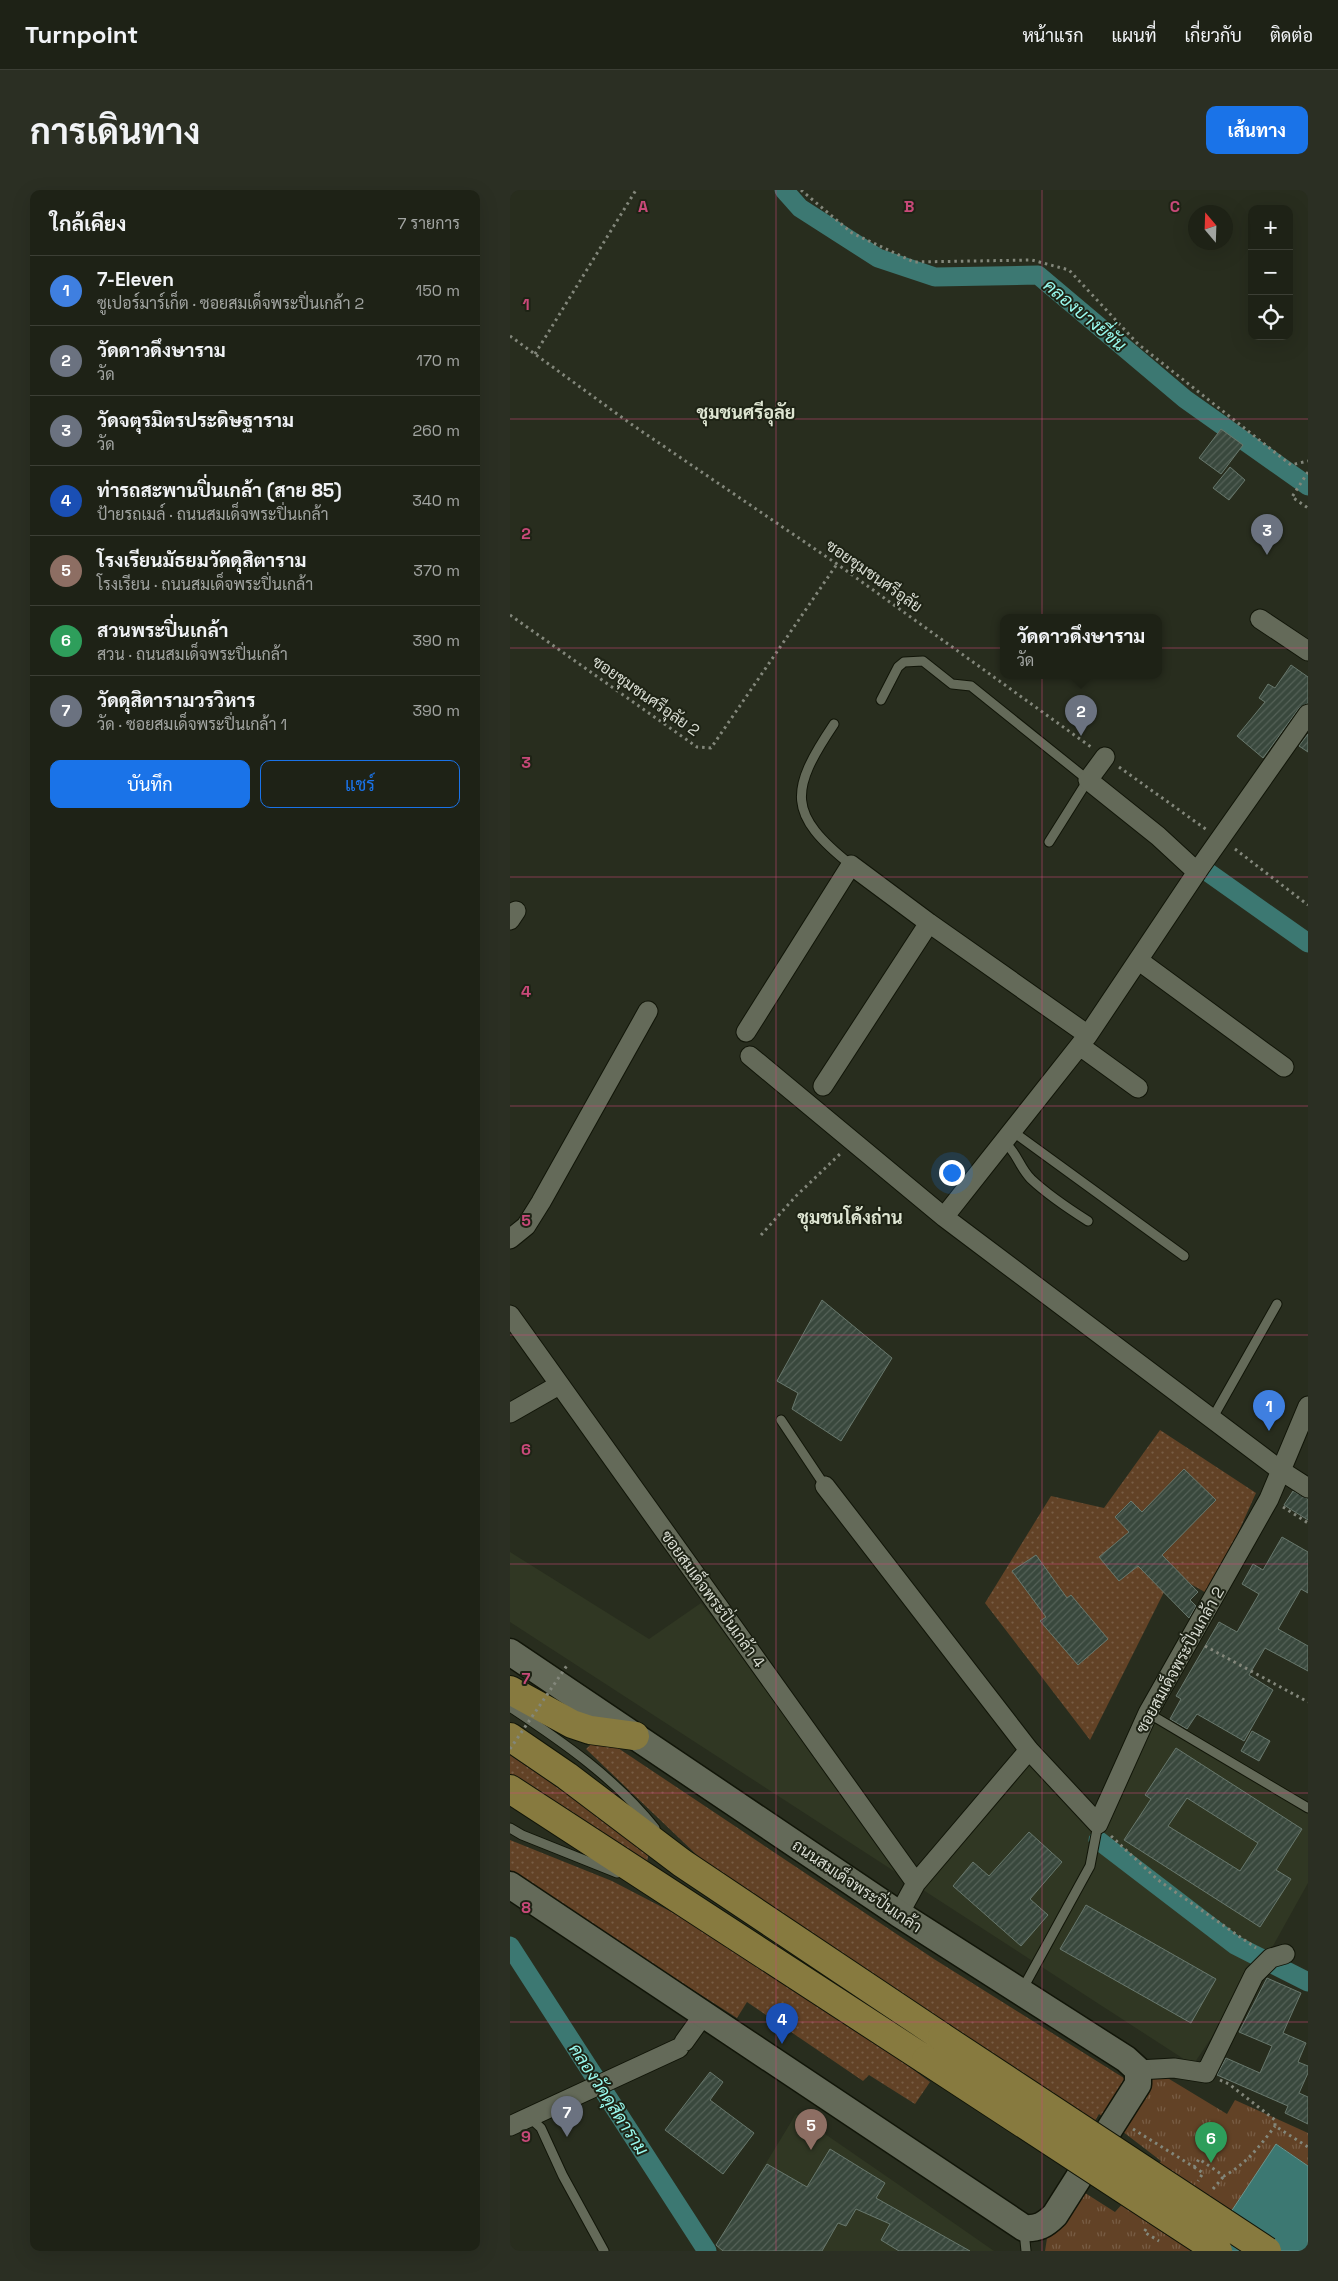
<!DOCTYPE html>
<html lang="th">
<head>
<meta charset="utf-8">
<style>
	:root { --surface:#1e2216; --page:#2b2f23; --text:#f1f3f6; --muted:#a1a4a1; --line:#3c3f35; --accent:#1a73e8 }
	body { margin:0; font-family:"Space Grotesk",Sarabun,sans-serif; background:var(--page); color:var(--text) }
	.controls { position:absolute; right:15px; top:15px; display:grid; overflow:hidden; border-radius:10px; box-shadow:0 5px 20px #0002 }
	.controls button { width:45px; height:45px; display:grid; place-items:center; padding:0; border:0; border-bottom:1px solid var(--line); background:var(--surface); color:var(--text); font:25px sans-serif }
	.compass { position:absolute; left:678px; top:15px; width:45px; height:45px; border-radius:50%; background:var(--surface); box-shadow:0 5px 20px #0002; rotate:341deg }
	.you { position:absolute; left:441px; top:982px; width:18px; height:18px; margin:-12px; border:4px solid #fff; border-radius:50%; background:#1a73e8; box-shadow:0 0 0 8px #1a73e833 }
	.badge { display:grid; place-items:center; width:32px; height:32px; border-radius:50%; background:var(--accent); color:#fff; font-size:16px; font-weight:700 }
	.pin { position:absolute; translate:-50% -41px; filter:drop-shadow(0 1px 2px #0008) }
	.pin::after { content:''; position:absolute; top:26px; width:18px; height:15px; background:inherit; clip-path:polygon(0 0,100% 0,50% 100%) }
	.popup { position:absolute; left:490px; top:424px; width:162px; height:65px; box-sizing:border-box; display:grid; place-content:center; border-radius:10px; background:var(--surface); filter:drop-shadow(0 1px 4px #0005); font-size:16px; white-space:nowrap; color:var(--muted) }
	.popup b { font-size:19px; color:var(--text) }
	.popup::after { content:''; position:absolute; left:50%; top:100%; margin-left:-10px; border:10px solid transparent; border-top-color:var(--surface) }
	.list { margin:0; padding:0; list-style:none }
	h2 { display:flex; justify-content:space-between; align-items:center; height:65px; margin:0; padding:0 20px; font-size:21px }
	h2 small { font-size:16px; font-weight:400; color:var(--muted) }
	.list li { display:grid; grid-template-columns:32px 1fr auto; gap:15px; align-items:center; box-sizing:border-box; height:70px; padding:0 20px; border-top:1px solid var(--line) }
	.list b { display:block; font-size:19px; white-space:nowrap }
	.list p { margin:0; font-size:16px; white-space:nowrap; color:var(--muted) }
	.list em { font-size:16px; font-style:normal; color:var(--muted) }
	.actions { display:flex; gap:10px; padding:15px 20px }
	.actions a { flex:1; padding:11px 0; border:1px solid var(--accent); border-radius:10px; text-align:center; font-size:18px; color:var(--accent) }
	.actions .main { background:var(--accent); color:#fff }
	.icon { flex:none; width:28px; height:28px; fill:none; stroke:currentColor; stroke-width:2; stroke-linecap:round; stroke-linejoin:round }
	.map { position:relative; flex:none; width:798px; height:2061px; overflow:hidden; border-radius:10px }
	header { display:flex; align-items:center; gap:30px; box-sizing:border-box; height:70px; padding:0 25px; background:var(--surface); border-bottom:1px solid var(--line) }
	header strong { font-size:24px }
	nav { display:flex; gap:28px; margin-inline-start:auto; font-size:18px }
	.intro { display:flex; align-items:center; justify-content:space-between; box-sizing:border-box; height:120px; padding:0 30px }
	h1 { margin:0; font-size:35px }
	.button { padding:12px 22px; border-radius:10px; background:var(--accent); color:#fff; font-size:18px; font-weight:700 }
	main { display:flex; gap:30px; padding:0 30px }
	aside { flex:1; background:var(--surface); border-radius:10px; box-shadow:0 5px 20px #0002 }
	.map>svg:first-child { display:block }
	.built { fill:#303723 }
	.park { fill:url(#park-tufts) }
	.garden { fill:url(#garden-dots) }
	.water { fill:#3c7872; stroke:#6b968f }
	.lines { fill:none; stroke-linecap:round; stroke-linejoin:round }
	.canal { stroke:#3c7872; stroke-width:19 }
	.building { fill:url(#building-hatch); stroke:#68786d; fill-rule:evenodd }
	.lane-casing { stroke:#111508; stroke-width:11 }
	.street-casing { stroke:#111508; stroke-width:21 }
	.secondary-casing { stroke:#111508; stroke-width:29 }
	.primary-casing { stroke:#111508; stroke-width:30 }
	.path { stroke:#83877b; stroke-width:3; stroke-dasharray:2.5 4; stroke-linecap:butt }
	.lane { stroke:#646a59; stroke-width:9 }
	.street { stroke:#646a59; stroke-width:19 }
	.secondary { stroke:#646a59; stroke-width:26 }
	.primary { stroke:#877a3f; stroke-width:28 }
	.primary-bridge-casing { stroke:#111508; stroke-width:30; stroke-linecap:butt }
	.path-bridge { stroke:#83877b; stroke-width:3; stroke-dasharray:2.5 4; stroke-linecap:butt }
	.primary-bridge { stroke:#877a3f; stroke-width:28 }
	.grid { fill:none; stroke:#c84979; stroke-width:1; stroke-opacity:0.55 }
	.labels { text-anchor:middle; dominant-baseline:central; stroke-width:4; stroke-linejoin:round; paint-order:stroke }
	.street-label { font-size:16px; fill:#d8dcd2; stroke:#1e2315 }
	.water-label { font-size:18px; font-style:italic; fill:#98f9ee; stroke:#1e2315 }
	.neighbourhood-label { font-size:18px; font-weight:bold; fill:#dfe6d3; stroke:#1e2315 }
	.grid-label { font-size:16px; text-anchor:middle; font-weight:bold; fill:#c84979; stroke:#1e2315; stroke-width:4; stroke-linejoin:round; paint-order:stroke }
</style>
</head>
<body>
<header>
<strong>Turnpoint</strong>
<nav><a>หน้าแรก</a><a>แผนที่</a><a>เกี่ยวกับ</a><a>ติดต่อ</a></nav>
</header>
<div class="intro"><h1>การเดินทาง</h1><a class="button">เส้นทาง</a></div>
<main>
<aside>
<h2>ใกล้เคียง<small>7 รายการ</small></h2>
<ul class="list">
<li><span class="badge" style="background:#3f7fe0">1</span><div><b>7-Eleven</b><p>ซูเปอร์มาร์เก็ต · ซอยสมเด็จพระปิ่นเกล้า 2</p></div><em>150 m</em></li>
<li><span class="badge" style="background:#6b7280">2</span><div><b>วัดดาวดึงษาราม</b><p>วัด</p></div><em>170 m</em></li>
<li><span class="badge" style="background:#6b7280">3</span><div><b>วัดจตุรมิตรประดิษฐาราม</b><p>วัด</p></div><em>260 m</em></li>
<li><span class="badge" style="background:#1a4fb4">4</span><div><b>ท่ารถสะพานปิ่นเกล้า (สาย 85)</b><p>ป้ายรถเมล์ · ถนนสมเด็จพระปิ่นเกล้า</p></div><em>340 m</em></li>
<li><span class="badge" style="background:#8d6e63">5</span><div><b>โรงเรียนมัธยมวัดดุสิตาราม</b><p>โรงเรียน · ถนนสมเด็จพระปิ่นเกล้า</p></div><em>370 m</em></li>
<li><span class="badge" style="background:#2e9e5b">6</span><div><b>สวนพระปิ่นเกล้า</b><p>สวน · ถนนสมเด็จพระปิ่นเกล้า</p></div><em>390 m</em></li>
<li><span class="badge" style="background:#6b7280">7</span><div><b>วัดดุสิดารามวรวิหาร</b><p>วัด · ซอยสมเด็จพระปิ่นเกล้า 1</p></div><em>390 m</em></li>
</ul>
<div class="actions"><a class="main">บันทึก</a><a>แชร์</a></div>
</aside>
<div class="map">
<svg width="798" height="2061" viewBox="0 0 798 2061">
	<defs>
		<pattern id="park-tufts" width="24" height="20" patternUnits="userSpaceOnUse" patternTransform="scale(1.25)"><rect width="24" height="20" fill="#624226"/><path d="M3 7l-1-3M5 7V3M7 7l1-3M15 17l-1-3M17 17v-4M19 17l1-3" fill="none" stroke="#785d45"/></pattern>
		<pattern id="garden-dots" width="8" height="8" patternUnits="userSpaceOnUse" patternTransform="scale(1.25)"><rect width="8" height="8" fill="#624226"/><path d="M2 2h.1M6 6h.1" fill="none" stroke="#785d45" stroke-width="1.8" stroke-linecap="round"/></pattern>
		<pattern id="building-hatch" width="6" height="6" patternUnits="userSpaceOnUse" patternTransform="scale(1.25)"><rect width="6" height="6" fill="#39483d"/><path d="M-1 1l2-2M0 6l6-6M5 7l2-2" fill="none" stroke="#556258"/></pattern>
	</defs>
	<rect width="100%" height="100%" fill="#282d1e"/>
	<!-- built -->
	<path class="built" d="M0,1362l139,87 52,-36 213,271 128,-127 31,41 22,21 51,-104 162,96v82l-39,70 -76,112 -683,-443z
		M286,1924l106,73 92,64h-275l-3,-6z"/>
	<!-- park -->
	<path class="park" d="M646,1881l71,43 8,-14 73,33v33l-31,-22 -72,107h-160l3,-19 34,-41 33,21 46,-51 -43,-33z"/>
	<!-- garden -->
	<path class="garden" d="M650,1240l96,63 -46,102 -37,-21 -83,166 -105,-137 66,-107 53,12z
		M90,1546l334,223 209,131 -25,38 -19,-14 -6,10 -392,-265 -115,-110z
		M0,1565l139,94 -2,14 -137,-86z
		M0,1650l102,41 98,51 163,108 57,42 -15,22 -46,-29 -6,6 -116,-79 -10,16 -210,-134 -17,-14z"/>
	<!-- water -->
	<path class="water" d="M766,1954l32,22v85h-103z"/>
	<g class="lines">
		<!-- canal -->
		<path class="canal" d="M274,0l16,18 78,50 57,19 103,-2 147,124 123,87
			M699,683l99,70
			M588,1650l137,105 73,37
			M0,1756l197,305"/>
	</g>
	<!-- building -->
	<path class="building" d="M711,239l22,16 -22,29 -22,-16z
		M720,277l15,13 -16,20 -16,-12z
		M781,475l17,12v26l-9,5 -36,50 -26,-22 28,-34 -6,-4 9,-14 7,4z
		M798,544v18l-9,-6z
		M312,1110l70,58 -51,83 -49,-32 6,-16 -21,-12z
		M674,1279l32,31 -54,55 36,37 -8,8 6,6 -7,12 -51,-52 -19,15 -20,-24 30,-25 -14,-15 16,-16 11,11z
		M783,1301l15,8v21l-24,-15z
		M772,1347l26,15v41l-7,-4 -23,40 30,17v25l-43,-23 -16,27 24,15 -29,51 -47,-27 -10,15 -17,-10 11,-20 -5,-3 43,-74 18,10 22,-38 -17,-10 11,-20 10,6z
		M526,1365l31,43 4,-3 37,44 -30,26 -38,-44 6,-4 -34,-46z
		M742,1541l18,10 -11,20 -18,-10z
		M666,1558l126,81 -26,41 15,9 -31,48 -136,-87 27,-41 -6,-4zM677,1608l71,45 -18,28 -72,-45z
		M519,1642l33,30 -32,37 18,16 -27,31 -68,-60 20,-24 16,14z
		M576,1715l130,74 -25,44 -131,-74z
		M757,1788l34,15 -18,40 23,10 -8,19 10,4v7l-9,20 9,4v27l-23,-11 3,-7 -71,-31 9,-17 34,15 12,-27 -33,-14z
		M200,1882l13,10 -13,18 44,33 -31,41 -58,-44z
		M320,1959l55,34 -9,15 94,53h-71l-18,-11 9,-16 -34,-15 -10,17 -8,-3 -16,28h-99l-7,-6 51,-81 40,23z"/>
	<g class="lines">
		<!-- lane casing -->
		<g class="lane-casing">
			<path id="lane" d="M371,510l17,-33 6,-5 19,-1 29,23 19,2 117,94 -39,62
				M324,534c-45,67 -47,90 17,141
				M502,941l172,125
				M494,952c13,10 15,25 27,37 16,15 38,30 57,42
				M702,1229l65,-115
				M271,1230l44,66
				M0,1517c53,35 105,71 145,121
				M638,1523l160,95
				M0,1638l12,7 95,38
				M512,1800l68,-124 8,-42
				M19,1927l12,11 22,48 41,75
				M514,2041l2,20"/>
		</g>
		<!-- street casing -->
		<g class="street-casing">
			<path id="street" d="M750,429l48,32
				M595,567l-17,23 70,56 39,36
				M0,730l6,-9
				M628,770l146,107
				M236,842l105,-167 78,58 159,112
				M570,856l58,42
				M240,866l194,161 336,253 28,18
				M313,896l106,-163
				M434,1027l144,-182 113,-169 107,-152
				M0,1049l16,-13 15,-24 107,-191
				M0,1125l406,568
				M0,1223l49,-28
				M315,1296l204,264 69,74 50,-111 121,-214 39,-93
				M389,1724l17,-31 113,-133
				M174,1852l20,-28
				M628,1880l36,-2 32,5 48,-98 17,-17 14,-4
				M0,1936l169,-78"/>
		</g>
		<!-- secondary casing -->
		<g class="secondary-casing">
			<path id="secondary" d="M0,1462l389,262 227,145 12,11v14l-83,131c-10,10 -17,14 -31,13l-514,-343"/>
		</g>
		<!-- primary casing -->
		<g class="primary-casing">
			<path id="primary" d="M0,1500l62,34 18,6 45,6
				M0,1547l57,39 115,87 260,174
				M0,1599l416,271"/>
		</g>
		<!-- path -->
		<path class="path" d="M291,0l51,43 62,29 118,-2 37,10 69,74 153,121 17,-4
			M0,146l121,88 206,140 254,183
			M25,164l101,-164
			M798,282l-16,25 16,11
			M0,425l187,132 14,1 126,-184
			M609,577l88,63
			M725,659l73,56
			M251,1045l35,-39 45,-43
			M773,1317l25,16
			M695,1456l103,56
			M601,1646l47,44 98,68
			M710,1890l9,4 46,36v6l33,21
			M623,1939l61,38 5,-8 25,17c22,-12 36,-30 51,-50
			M684,1977l9,6 -5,8
			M703,1999l11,-13
			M636,2039l-2,3 15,9"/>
		<!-- lane -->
		<use href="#lane" class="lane"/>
		<!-- street -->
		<use href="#street" class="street"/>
		<!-- secondary -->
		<use href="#secondary" class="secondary"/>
		<!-- primary -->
		<use href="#primary" class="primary"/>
		<!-- primary-bridge casing -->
		<g class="primary-bridge-casing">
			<path id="primary-bridge" d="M432,1847l325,214
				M416,1870l292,191"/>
		</g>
		<!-- path-bridge -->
		<path class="path-bridge" d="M0,1559l58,-85"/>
		<!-- primary-bridge -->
		<use href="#primary-bridge" class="primary-bridge"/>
	</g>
	<!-- grid -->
	<path class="grid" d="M266,0v2061M532,0v2061M0,229h798M0,458h798M0,687h798M0,916h798M0,1145h798M0,1374h798M0,1603h798M0,1832h798"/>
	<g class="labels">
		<!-- street labels -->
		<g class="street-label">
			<text transform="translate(364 386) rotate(35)">ซอยชุมชนศรีอุลัย</text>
			<text transform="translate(136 506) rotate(35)">ซอยชุมชนศรีอุลัย 2</text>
			<text transform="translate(203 1409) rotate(54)">ซอยสมเด็จพระปิ่นเกล้า 4</text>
			<text transform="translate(670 1470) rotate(-61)">ซอยสมเด็จพระปิ่นเกล้า 2</text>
			<text transform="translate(347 1696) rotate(34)">ถนนสมเด็จพระปิ่นเกล้า</text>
		</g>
		<!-- water labels -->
		<g class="water-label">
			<text transform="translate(575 125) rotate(40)">คลองบางยี่ขัน</text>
			<text transform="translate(99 1909) rotate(57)">คลองวัดดุสิดาราม</text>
		</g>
		<!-- neighbourhood labels -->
		<g class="neighbourhood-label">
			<text x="236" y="222">ชุมชนศรีอุลัย</text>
			<text x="340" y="1027">ชุมชนโค้งถ่าน</text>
		</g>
	</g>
	<g class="grid-label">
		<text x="133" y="22">A</text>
		<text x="399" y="22">B</text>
		<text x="665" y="22">C</text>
		<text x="16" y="120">1</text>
		<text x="16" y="349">2</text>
		<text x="16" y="578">3</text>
		<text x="16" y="807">4</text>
		<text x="16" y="1036">5</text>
		<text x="16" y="1265">6</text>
		<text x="16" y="1494">7</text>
		<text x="16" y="1723">8</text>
		<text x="16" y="1952">9</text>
	</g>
</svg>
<div class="controls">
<button>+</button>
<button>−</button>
<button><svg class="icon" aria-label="locate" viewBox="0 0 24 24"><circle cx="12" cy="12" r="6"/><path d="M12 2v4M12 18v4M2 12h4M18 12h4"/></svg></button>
</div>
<svg class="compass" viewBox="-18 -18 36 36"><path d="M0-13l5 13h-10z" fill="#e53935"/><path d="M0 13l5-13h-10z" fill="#a1a4a1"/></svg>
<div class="you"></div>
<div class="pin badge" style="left:759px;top:1241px;background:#3f7fe0">1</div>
<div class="pin badge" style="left:571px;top:546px;background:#6b7280">2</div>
<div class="popup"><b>วัดดาวดึงษาราม</b>วัด</div>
<div class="pin badge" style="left:757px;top:365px;background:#6b7280">3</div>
<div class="pin badge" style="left:272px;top:1854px;background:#1a4fb4">4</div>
<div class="pin badge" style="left:301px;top:1960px;background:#8d6e63">5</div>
<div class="pin badge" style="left:701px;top:1973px;background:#2e9e5b">6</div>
<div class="pin badge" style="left:57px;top:1947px;background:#6b7280">7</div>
</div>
</main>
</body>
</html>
